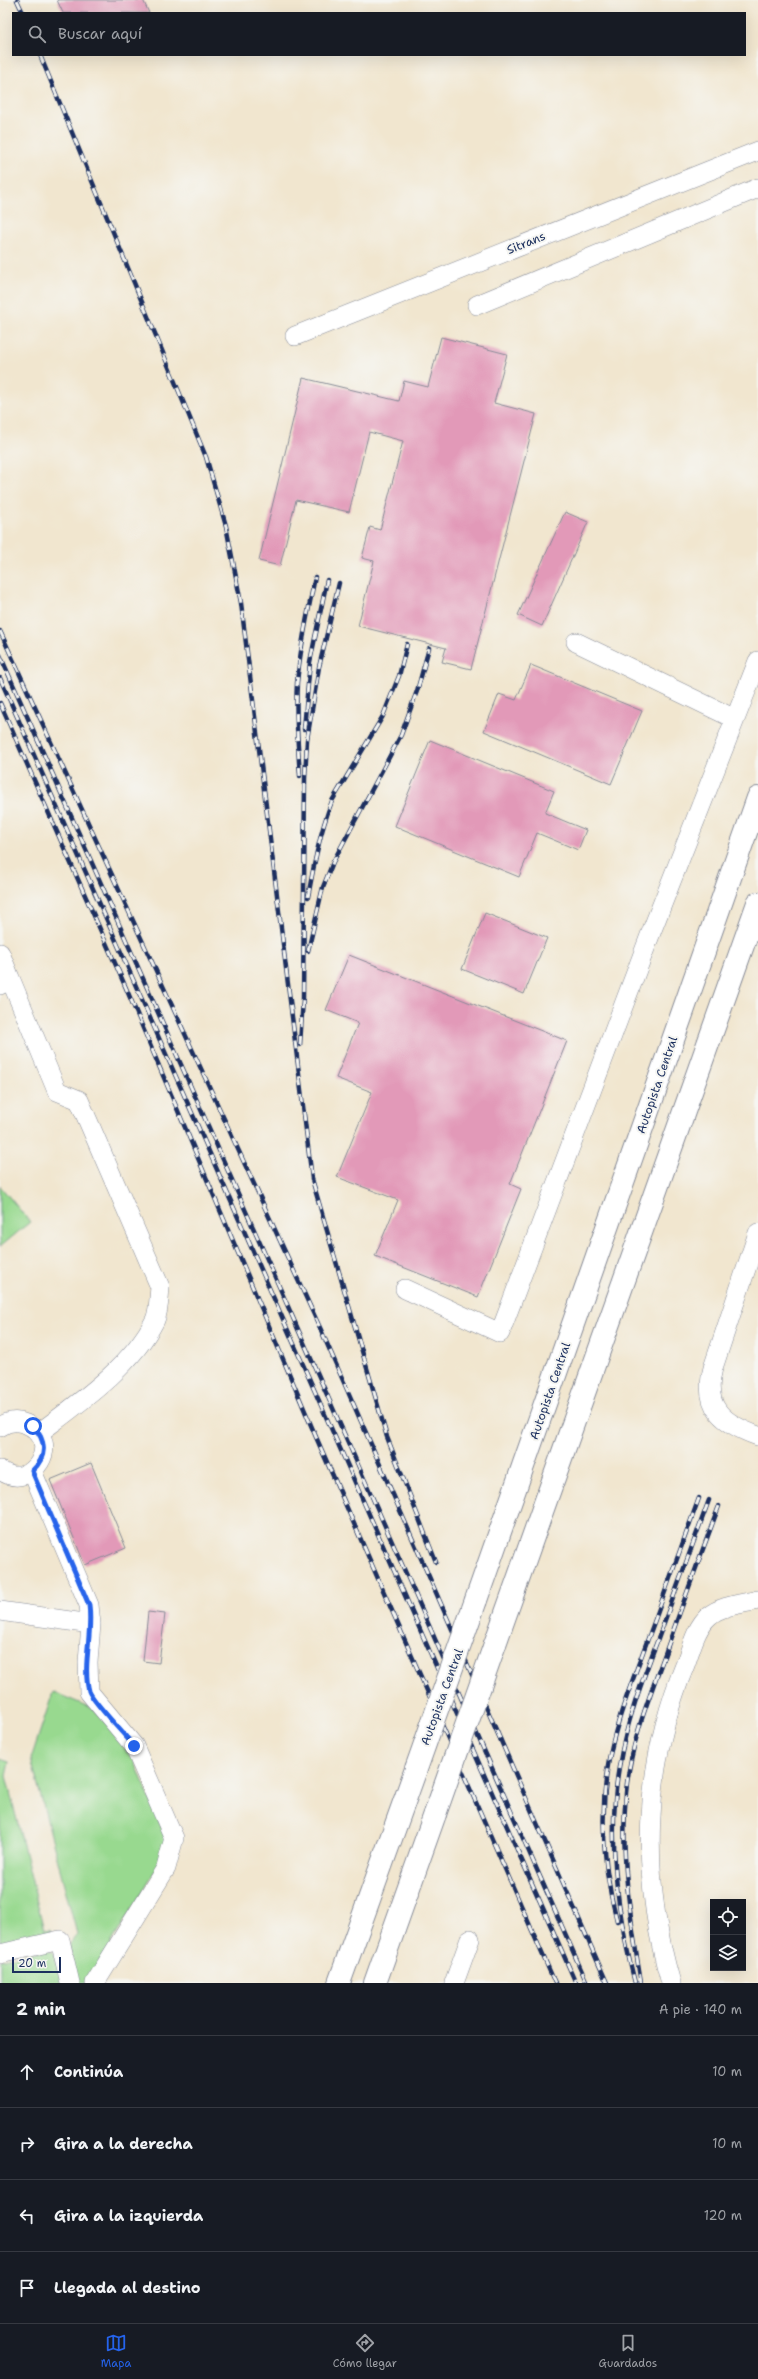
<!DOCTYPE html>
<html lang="es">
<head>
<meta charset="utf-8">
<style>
	:root { --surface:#171b24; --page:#20242c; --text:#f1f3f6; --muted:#9ea1a6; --line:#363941; --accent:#2563eb }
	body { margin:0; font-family:"Shantell Sans",sans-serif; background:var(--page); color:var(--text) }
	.controls { position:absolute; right:12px; bottom:12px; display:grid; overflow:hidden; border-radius:0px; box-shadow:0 4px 16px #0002 }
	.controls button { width:36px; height:36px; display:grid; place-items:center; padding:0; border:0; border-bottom:1px solid var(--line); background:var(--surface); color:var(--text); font:20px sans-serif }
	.scale { position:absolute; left:12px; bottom:10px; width:49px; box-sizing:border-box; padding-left:4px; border:2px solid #1b2f5e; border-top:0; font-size:11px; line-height:14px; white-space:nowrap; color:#1b2f5e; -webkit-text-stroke:3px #f6f6f2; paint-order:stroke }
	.stop { position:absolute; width:12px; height:12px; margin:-9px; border:3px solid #2563eb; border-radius:50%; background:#fff }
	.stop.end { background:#2563eb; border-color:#fff; box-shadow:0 1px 4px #0008 }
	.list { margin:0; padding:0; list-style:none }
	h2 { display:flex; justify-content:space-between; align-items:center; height:52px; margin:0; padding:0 16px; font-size:17px }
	h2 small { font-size:13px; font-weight:400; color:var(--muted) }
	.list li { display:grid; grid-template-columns:26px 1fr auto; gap:12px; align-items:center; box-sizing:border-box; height:72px; padding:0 16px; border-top:1px solid var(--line) }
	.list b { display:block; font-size:15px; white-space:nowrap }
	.list em { font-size:13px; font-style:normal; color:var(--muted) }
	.icon { flex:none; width:22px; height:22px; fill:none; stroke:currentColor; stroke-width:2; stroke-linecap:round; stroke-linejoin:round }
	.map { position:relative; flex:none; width:758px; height:1983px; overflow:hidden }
	.search { position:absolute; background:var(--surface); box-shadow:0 4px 16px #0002; left:12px; right:12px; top:12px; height:44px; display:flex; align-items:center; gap:10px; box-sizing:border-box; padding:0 14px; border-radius:0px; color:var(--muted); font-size:15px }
	.sheet { height:340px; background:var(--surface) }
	nav { display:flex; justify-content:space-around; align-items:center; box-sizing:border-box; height:56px; border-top:1px solid var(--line); background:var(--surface); font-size:11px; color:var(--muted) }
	nav a { display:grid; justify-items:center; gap:2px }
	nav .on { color:var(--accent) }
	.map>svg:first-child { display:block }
	.green { fill:#98d98f; stroke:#5a8476 }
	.building { fill:#e299b8 }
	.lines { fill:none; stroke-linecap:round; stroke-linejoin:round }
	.minor-casing { stroke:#868a96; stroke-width:20 }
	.highway-casing { stroke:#868a96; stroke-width:24 }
	.minor { stroke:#fff; stroke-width:19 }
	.highway { stroke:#fff; stroke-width:22 }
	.rail-casing { stroke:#1b2f5e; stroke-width:4.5 }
	.rail { stroke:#f6f6f2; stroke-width:3; stroke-dasharray:9; stroke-linecap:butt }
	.highway-bridge-casing { stroke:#868a96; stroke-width:24; stroke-linecap:butt }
	.highway-bridge { stroke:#fff; stroke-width:22 }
	.route { stroke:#2563eb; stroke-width:5 }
	.labels { text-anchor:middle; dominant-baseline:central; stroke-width:4; stroke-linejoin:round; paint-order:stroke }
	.street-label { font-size:12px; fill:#1b2f5e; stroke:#f6f6f2 }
</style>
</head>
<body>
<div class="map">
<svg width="758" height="1983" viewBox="0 0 758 1983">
	<rect width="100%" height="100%" fill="#f6f6f2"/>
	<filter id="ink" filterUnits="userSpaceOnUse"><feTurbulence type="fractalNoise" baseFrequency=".025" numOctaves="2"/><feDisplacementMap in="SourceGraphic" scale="8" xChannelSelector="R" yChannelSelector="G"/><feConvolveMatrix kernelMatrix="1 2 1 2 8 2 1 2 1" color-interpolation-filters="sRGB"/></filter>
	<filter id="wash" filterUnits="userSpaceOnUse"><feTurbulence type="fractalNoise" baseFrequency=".012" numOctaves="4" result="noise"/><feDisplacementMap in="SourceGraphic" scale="16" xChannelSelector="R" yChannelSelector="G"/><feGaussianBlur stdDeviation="0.9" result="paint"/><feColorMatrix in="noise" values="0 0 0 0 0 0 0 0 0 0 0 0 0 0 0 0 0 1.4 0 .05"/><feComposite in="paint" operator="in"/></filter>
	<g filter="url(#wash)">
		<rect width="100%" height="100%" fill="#f1e6cf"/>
		<!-- green -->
		<path class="green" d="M0,1186l30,36 -30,25z
			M53,1692l41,17 35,38 38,94v10l-80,132h-10l-8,-37 8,-12 -46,-175z
			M0,1759l9,3 -3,14 38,154 6,-1 1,6 -51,13z
			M48,1949l6,5 9,29h-63v-23z"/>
		<g id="blocks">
			<!-- building -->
			<path class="building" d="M57,0h86l6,13h-86z
				M441,337l66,17 -13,49 42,11 -65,255 -29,-7 4,-14 -88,-22 16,-65 -12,-3 8,-31 10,3 23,-89 -34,-9 -20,80 -53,-12 -16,66 -21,-5 44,-183 96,23 5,-20 24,6z
				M565,512l23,10 -46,104 -24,-11z
				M531,665l111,46 -31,73 -127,-53 15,-37 17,6z
				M430,740l124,51 -9,22 41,17 -8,20 -41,-17 -18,44 -124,-51z
				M485,913l62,25 -23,56 -62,-25z
				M349,955l218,86 -57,143 11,5 -43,108 -103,-41 23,-56 -61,-23 35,-85 -36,-14 22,-55 -32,-13z
				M91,1463l35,85 -41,17 -35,-85z
				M148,1612l17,2 -6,49 -16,-2z"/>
		</g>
	</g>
	<g filter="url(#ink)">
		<use href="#blocks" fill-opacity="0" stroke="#868a96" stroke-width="1"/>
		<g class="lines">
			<!-- minor casing -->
			<g class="minor-casing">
				<path id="minor" d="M477,305l281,-117
					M295,336l463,-185
					M576,642l159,77
					M0,953l10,25
					M0,985l10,-7 47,113 22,9 81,187c-1,9 -1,24 -5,33 -23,46 -75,82 -116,113
					M758,1233l-45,135c-11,40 11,56 45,68
					M405,1289l95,44 152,-403 106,-269
					M0,1427c8,-6 17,-7 26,-3 39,16 6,70 -26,46
					M32,1471l57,134 2,19 -3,38 1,30 45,54 40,92 -8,30 -71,115
					M0,1611l91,13
					M0,1954l60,-14 10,43
					M454,1983l16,-44
					M671,1983c-31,-106 -28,-216 14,-318 6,-16 11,-38 24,-49 13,-11 34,-12 49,-16"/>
			</g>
			<!-- highway casing -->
			<g class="highway-casing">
				<path id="highway" d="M476,1600l282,-802
					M495,1644l263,-741
					M339,1983l77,-214
					M375,1983l60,-169"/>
			</g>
			<!-- minor -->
			<use href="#minor" class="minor"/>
			<!-- highway -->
			<use href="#highway" class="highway"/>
			<!-- rail casing -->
			<g class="rail-casing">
				<path id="rail" d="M17,0l6,13
					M40,55l166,402 20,69 15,77 71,576 75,258 49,125
					M0,631l321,699 286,653
					M0,655l587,1328
					M0,678l576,1305
					M0,703l126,285 190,449 239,546
					M304,729l6,-67 17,-82
					M300,776c-2,-31 -5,-62 -3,-93 3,-35 11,-71 18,-106
					M308,897c6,-33 12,-65 24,-96l51,-85 16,-40 8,-32
					M308,951l15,-64 10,-25 68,-127 16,-44 12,-43
					M300,1045l3,-46 2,-220 2,-39 12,-73 20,-84
					M617,1921c-13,-49 -17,-100 -10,-150 6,-41 22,-81 36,-119 19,-51 37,-102 56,-154
					M635,1983c-18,-70 -28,-145 -16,-216 7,-44 23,-86 39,-128 17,-46 34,-93 51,-139
					M641,1983c-10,-62 -21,-126 -15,-190 4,-49 23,-95 40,-142 17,-48 35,-97 53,-145"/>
			</g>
			<!-- rail -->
			<use href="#rail" class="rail"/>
			<!-- highway-bridge casing -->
			<g class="highway-bridge-casing">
				<path id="highway-bridge" d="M416,1769l60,-169
					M435,1814l60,-170"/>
			</g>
			<!-- highway-bridge -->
			<use href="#highway-bridge" class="highway-bridge"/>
		</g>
	</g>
	<g class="lines" filter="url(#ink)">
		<!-- route -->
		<path class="route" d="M33,1426c14,15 14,31 -1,45l57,134c4,28 -7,60 0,86 3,10 37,45 45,55"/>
	</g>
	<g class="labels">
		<!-- street labels -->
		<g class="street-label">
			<text transform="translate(526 243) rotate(-22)">Sitrans</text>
			<text transform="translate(657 1085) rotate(-71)">Autopista Central</text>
			<text transform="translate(550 1391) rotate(-71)">Autopista Central</text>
			<text transform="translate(442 1697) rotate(-70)">Autopista Central</text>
		</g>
	</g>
</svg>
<div class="controls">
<button><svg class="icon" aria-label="locate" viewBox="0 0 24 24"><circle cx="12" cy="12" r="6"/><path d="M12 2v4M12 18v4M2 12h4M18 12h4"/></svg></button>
<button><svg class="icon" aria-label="layers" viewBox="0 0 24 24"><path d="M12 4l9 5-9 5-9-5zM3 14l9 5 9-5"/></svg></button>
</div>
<div class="scale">20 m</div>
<div class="stop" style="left:33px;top:1426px"></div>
<div class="stop end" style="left:134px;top:1746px"></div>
<div class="search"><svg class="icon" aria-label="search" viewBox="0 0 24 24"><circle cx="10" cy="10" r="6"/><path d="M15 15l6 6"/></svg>Buscar aquí</div>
</div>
<section class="sheet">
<h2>2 min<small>A pie · 140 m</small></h2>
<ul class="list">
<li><svg class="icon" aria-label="ahead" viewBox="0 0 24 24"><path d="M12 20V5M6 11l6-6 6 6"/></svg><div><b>Continúa</b></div><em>10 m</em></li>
<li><svg class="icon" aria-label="right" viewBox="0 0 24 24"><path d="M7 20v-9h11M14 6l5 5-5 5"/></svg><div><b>Gira a la derecha</b></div><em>10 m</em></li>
<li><svg class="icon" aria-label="left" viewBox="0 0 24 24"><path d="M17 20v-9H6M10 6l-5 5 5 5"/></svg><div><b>Gira a la izquierda</b></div><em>120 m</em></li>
<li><svg class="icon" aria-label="arrive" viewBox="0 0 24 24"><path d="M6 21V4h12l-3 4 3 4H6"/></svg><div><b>Llegada al destino</b></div></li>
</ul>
</section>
<nav>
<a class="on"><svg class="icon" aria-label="map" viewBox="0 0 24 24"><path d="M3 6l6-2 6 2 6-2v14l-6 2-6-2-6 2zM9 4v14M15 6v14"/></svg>Mapa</a>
<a><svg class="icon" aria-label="directions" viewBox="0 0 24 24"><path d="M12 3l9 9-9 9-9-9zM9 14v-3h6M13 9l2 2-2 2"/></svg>Cómo llegar</a>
<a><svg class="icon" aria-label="saved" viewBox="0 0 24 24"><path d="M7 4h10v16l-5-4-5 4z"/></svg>Guardados</a>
</nav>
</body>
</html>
